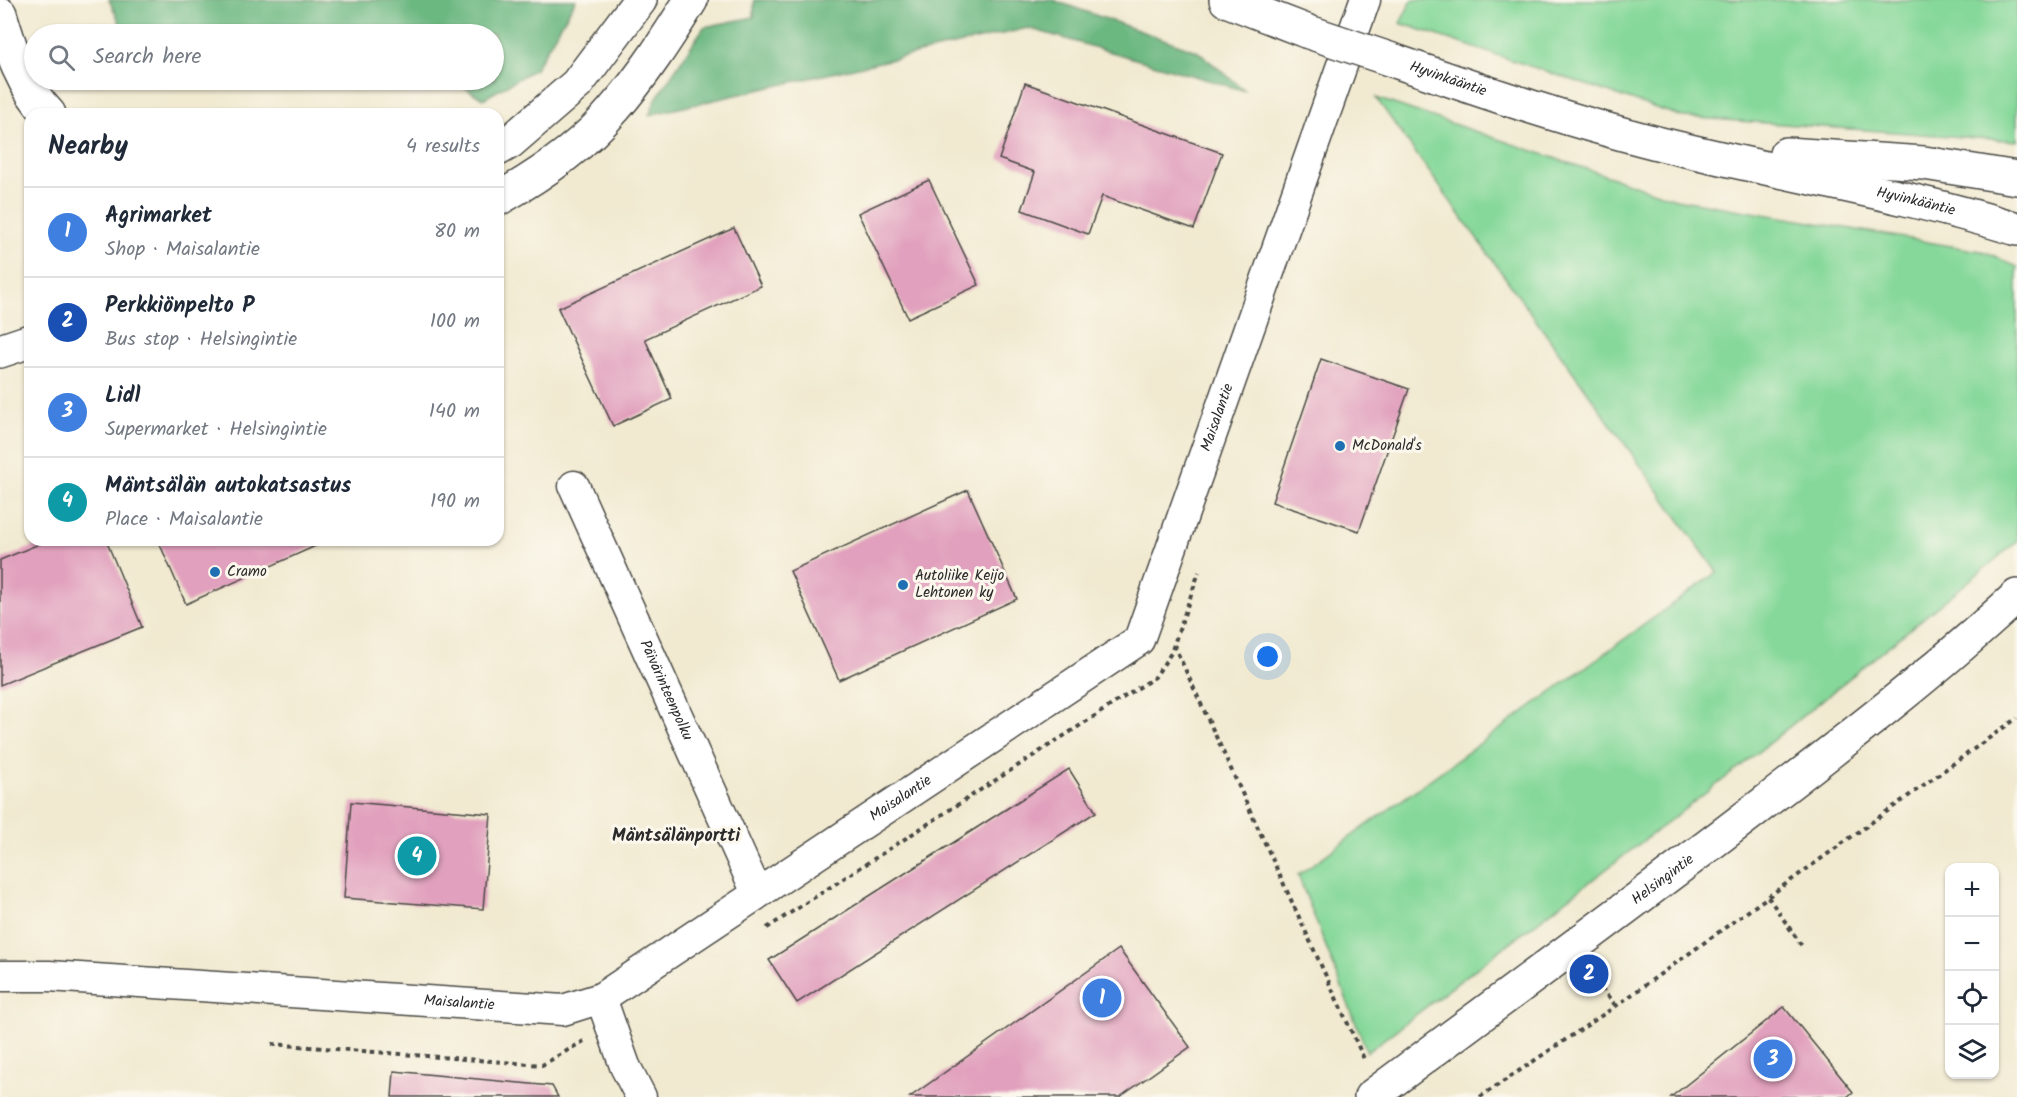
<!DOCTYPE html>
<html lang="en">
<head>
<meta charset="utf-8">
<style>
	:root { --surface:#fff; --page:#f2f2f3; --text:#1f2937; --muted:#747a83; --line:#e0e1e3; --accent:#1f6fb2 }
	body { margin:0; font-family:Kalam,sans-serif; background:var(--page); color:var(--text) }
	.controls { position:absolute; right:18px; bottom:18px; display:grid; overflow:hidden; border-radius:12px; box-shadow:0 2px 4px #0004 }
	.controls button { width:54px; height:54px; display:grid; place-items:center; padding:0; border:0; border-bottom:2px solid var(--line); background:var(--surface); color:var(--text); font:30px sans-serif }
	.you { position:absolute; left:1268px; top:657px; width:21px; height:21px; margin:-15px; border:4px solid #fff; border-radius:50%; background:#1a73e8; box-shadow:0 0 0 9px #1a73e833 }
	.badge { display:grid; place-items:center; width:39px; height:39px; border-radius:50%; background:var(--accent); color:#fff; font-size:20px; font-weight:700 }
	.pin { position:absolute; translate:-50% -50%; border:3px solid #fff; box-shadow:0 2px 6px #0006 }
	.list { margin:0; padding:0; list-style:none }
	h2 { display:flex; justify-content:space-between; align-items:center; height:78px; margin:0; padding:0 24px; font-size:26px }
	h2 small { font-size:20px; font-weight:400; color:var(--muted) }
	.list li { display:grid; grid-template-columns:39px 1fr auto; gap:18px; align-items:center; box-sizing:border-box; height:90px; padding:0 24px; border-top:2px solid var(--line) }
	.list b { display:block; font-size:22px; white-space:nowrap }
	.list p { margin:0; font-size:20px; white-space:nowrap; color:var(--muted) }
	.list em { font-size:20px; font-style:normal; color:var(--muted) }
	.icon { flex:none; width:33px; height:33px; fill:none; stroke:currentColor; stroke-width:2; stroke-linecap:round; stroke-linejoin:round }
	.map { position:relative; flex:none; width:2017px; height:1097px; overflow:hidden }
	.search { position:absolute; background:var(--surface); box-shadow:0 2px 4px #0004; left:24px; top:24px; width:480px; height:66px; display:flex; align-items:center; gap:15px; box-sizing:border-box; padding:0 21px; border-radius:33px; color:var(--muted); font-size:22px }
	.panel { position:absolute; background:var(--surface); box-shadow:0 2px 4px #0004; left:24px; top:108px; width:480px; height:438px; border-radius:18px }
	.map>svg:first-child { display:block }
	.green { fill:#85d899; stroke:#588262; stroke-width:1.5 }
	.forest { fill:#6cb881; stroke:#4c7256; stroke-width:1.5 }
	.building { fill:#e1a0bd }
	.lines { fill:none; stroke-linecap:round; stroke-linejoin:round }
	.street-casing { stroke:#494844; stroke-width:33 }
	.secondary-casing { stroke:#494844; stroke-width:36 }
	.highway-casing { stroke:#494844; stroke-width:36 }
	.path { stroke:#494844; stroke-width:4; stroke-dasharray:4.5 4.5; stroke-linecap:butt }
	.street { stroke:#fff; stroke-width:30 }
	.secondary { stroke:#fff; stroke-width:33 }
	.highway { stroke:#fff; stroke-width:33 }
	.highway-bridge-casing { stroke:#494844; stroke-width:36; stroke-linecap:butt }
	.highway-bridge { stroke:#fff; stroke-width:33 }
	.poi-dot { fill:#1f6fb2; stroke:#fbf7ec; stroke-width:2 }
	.labels { text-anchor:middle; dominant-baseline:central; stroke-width:6; stroke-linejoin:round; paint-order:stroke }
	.street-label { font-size:15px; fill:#2b2b2b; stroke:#fbf7ec }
	.poi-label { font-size:15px; fill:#2b2b2b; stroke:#fbf7ec; text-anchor:start }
	.quarter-label { font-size:18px; font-weight:bold; fill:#2b2b2b; stroke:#fbf7ec }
</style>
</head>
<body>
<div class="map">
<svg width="2017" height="1097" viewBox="0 0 2017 1097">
	<rect width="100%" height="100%" fill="#fbf7ec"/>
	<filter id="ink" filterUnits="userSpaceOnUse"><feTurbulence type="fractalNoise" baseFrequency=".0167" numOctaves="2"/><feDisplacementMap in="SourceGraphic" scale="12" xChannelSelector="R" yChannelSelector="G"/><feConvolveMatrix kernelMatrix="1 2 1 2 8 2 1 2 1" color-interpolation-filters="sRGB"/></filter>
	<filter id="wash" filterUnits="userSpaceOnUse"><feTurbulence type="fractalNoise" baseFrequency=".008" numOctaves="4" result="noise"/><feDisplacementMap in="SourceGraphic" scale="24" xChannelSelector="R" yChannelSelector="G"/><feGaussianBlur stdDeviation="1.35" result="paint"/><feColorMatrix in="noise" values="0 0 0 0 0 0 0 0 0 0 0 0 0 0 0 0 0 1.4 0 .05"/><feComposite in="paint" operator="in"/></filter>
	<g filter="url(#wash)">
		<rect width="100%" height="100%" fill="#f1ead1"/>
		<!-- green -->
		<path class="green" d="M1412,0h605v141l-334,-24 -283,-94z
			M1376,98l300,101 310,53 31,15v275l-281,228 -369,282 -69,-177 419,-303z"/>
		<!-- forest -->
		<path class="forest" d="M109,0h467l-41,69 -52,30 -30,-19h41v-46h-112l-14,-8 -34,8h-209z
			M754,0h299l144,51 49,40 -218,-63 -379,87 8,-18 47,-70 50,-10z"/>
		<g id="blocks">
			<!-- building -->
			<path class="building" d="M1025,83l197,70 -28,76 -92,-33 -14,38 -66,-24 13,-38 -36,-13z
				M929,180l50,105 -71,33 -50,-105z
				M734,228l27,58 -116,53 27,60 -59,27 -55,-118z
				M1321,359l88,30 -50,142 -87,-29z
				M968,490l49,109 -178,81 -49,-109z
				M49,540h57l36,87 -142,58v-125z
				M158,540h171l-143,64z
				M1069,769l27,43 -299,191 -28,-43z
				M351,802l140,12 -8,95 -139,-11z
				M1119,949l71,98 -70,50h-210z
				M1784,1007l69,85 -6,5h-176z
				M394,1071l158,15 6,11h-166z"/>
		</g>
	</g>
	<g filter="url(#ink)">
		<use href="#blocks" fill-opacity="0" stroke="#494844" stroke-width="1.5"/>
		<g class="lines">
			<!-- street casing -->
			<g class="street-casing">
				<g id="street">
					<path id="s1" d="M574,486l183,407"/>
					<path id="s2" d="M0,976h49l514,34 38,-12 538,-358 226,-640"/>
					<path d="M601,998l24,68 16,31"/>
				</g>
			</g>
			<!-- secondary casing -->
			<g class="secondary-casing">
				<g id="secondary">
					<path id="s3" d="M1371,1097c132,-99 266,-196 397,-297 85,-65 170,-131 249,-204"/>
				</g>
			</g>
			<!-- highway casing -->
			<g class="highway-casing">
				<g id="highway">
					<path d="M1226,0l80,31"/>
					<path d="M0,14c11,37 22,72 49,100"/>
					<path id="s4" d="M1395,61c92,32 183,63 278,86 115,28 231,47 344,82"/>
					<path d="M498,149l12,-7 67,-58 63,-84"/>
					<path d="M1786,154l138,9 93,15"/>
					<path d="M498,199c41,-23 85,-53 116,-90 29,-33 54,-72 77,-109"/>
					<path d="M0,351l30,-10"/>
				</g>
			</g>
			<!-- path -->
			<path class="path" d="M1174,645l191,416
				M1768,897l34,49
				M767,928l388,-251 16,-24 28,-81
				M1590,974l26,32
				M272,1044l270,21 42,-24
				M1480,1097l136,-91 401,-288"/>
			<!-- street -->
			<use href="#street" class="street"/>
			<!-- secondary -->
			<use href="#secondary" class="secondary"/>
			<!-- highway -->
			<use href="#highway" class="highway"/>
			<!-- highway-bridge casing -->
			<g class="highway-bridge-casing">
				<path id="highway-bridge" d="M1306,31l89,30"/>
			</g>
			<!-- highway-bridge -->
			<use href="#highway-bridge" class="highway-bridge"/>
		</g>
	</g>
	<!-- markers -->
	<g class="poi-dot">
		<circle cx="1340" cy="446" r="6"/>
		<circle cx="215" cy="572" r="6"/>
		<circle cx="903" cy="585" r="6"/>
	</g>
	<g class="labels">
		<!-- street labels -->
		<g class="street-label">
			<text stroke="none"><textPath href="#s4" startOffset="56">Hyvinkääntie</textPath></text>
			<text stroke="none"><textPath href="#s4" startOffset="540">Hyvinkääntie</textPath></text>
			<text stroke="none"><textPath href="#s2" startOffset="1486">Maisalantie</textPath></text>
			<text stroke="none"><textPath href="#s1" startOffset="224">Päivärinteenpolku</textPath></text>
			<text stroke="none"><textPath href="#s2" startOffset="964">Maisalantie</textPath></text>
			<text stroke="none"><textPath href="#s3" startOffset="364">Helsingintie</textPath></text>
			<text stroke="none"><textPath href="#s2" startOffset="460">Maisalantie</textPath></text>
		</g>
		<!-- poi labels -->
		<g class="poi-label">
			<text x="1352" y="446">McDonald's</text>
			<text x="227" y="572">Cramo</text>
			<text x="915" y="576">Autoliike Keijo<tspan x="915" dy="17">Lehtonen ky</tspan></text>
		</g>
		<!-- quarter labels -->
		<g class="quarter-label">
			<text x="676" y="836">Mäntsälänportti</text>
		</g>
	</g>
</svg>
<div class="controls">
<button>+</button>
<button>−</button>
<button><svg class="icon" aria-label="locate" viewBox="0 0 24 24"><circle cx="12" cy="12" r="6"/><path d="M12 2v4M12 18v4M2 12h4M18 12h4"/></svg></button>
<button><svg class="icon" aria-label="layers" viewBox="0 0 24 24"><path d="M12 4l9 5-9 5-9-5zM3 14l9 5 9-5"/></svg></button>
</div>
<div class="you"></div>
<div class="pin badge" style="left:1102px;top:998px;background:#3f7fe0">1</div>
<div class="pin badge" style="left:1589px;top:974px;background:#1a4fb4">2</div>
<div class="pin badge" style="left:1773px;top:1059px;background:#3f7fe0">3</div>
<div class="pin badge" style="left:417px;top:856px;background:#0f9aa8">4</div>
<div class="search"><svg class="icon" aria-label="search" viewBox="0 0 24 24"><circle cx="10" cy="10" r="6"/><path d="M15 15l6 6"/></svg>Search here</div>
<section class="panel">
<h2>Nearby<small>4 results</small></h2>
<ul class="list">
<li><span class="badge" style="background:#3f7fe0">1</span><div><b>Agrimarket</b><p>Shop · Maisalantie</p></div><em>80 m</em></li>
<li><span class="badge" style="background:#1a4fb4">2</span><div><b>Perkkiönpelto P</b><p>Bus stop · Helsingintie</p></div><em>100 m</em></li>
<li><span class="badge" style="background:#3f7fe0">3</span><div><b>Lidl</b><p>Supermarket · Helsingintie</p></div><em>140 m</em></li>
<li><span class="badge" style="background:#0f9aa8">4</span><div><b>Mäntsälän autokatsastus</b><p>Place · Maisalantie</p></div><em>190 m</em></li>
</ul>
</section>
</div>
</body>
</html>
